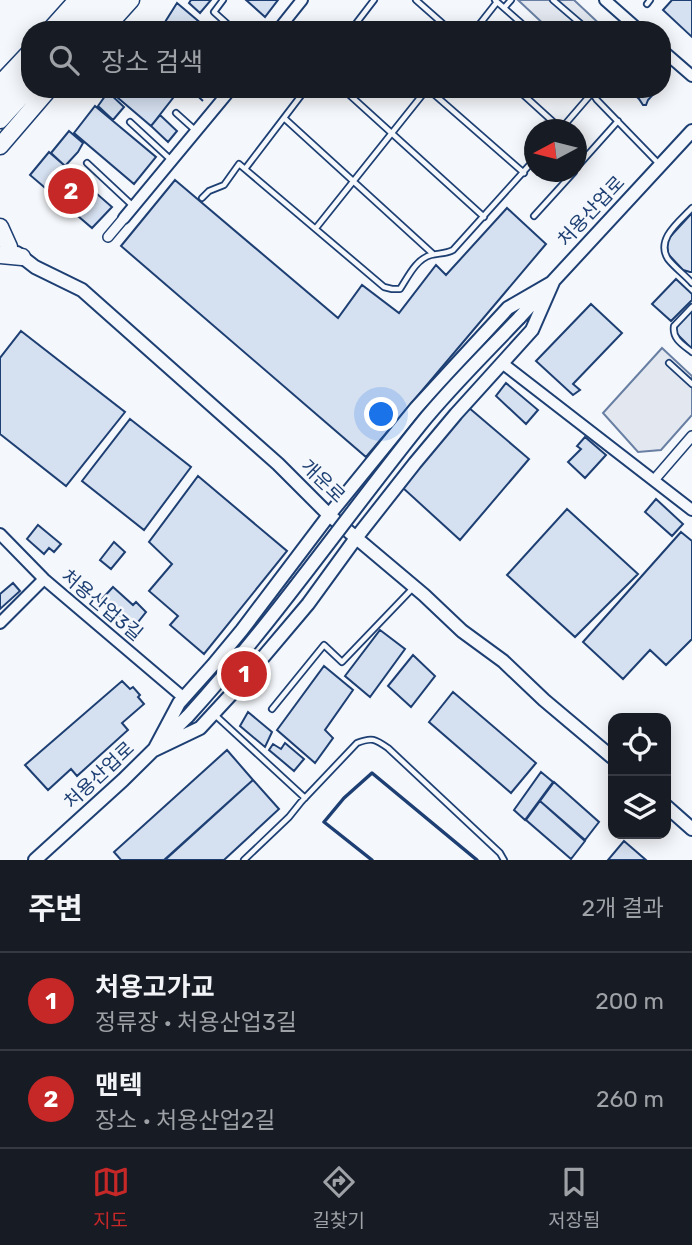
<!DOCTYPE html>
<html lang="ko">
<head>
<meta charset="utf-8">
<style>
	:root { --surface:#171b24; --page:#20242c; --text:#f1f3f6; --muted:#9ea1a6; --line:#363941; --accent:#c62828 }
	body { margin:0; font-family:Rubik,"Noto Sans KR",sans-serif; background:var(--page); color:var(--text) }
	.controls { position:absolute; right:21px; bottom:21px; display:grid; overflow:hidden; border-radius:14px; box-shadow:0 4px 18px #0003 }
	.controls button { width:63px; height:63px; display:grid; place-items:center; padding:0; border:0; border-bottom:2px solid var(--line); background:var(--surface); color:var(--text); font:35px sans-serif }
	.compass { position:absolute; left:524px; top:119px; width:63px; height:63px; border-radius:50%; background:var(--surface); box-shadow:0 4px 18px #0003; rotate:263deg }
	.you { position:absolute; left:382px; top:415px; width:24px; height:24px; margin:-18px; border:5px solid #fff; border-radius:50%; background:#1a73e8; box-shadow:0 0 0 10px #1a73e833 }
	.badge { display:grid; place-items:center; width:46px; height:46px; border-radius:50%; background:var(--accent); color:#fff; font-size:23px; font-weight:700 }
	.pin { position:absolute; translate:-50% -50%; border:4px solid #fff; box-shadow:0 2px 7px #0006 }
	.list { margin:0; padding:0; list-style:none }
	h2 { display:flex; justify-content:space-between; align-items:center; height:91px; margin:0; padding:0 28px; font-size:30px }
	h2 small { font-size:23px; font-weight:400; color:var(--muted) }
	.list li { display:grid; grid-template-columns:46px 1fr auto; gap:21px; align-items:center; box-sizing:border-box; height:98px; padding:0 28px; border-top:2px solid var(--line) }
	.list b { display:block; font-size:26px; white-space:nowrap }
	.list p { margin:0; font-size:23px; white-space:nowrap; color:var(--muted) }
	.list em { font-size:23px; font-style:normal; color:var(--muted) }
	.icon { flex:none; width:38px; height:38px; fill:none; stroke:currentColor; stroke-width:2; stroke-linecap:round; stroke-linejoin:round }
	.map { position:relative; flex:none; width:692px; height:860px; overflow:hidden }
	.search { position:absolute; background:var(--surface); box-shadow:0 4px 18px #0003; left:21px; right:21px; top:21px; height:77px; display:flex; align-items:center; gap:18px; box-sizing:border-box; padding:0 24px; border-radius:28px; color:var(--muted); font-size:26px }
	.sheet { height:287px; background:var(--surface) }
	nav { display:flex; justify-content:space-around; align-items:center; box-sizing:border-box; height:98px; border-top:2px solid var(--line); background:var(--surface); font-size:19px; color:var(--muted) }
	nav a { display:grid; justify-items:center; gap:4px }
	nav .on { color:var(--accent) }
	.map>svg:first-child { display:block }
	.parking { fill:#e3e8f0; stroke:#687fa3; stroke-width:2 }
	.building { fill:#d5e0f0; stroke:#1d3f73; stroke-width:2 }
	.lines { fill:none; stroke-linecap:round; stroke-linejoin:round }
	.service-casing { stroke:#1d3f73; stroke-width:8 }
	.minor-casing { stroke:#1d3f73; stroke-width:12 }
	.tertiary-casing { stroke:#1d3f73; stroke-width:14 }
	.secondary-casing { stroke:#1d3f73; stroke-width:16 }
	.trunk-casing { stroke:#1d3f73; stroke-width:19 }
	.service { stroke:#f4f7fb; stroke-width:4.5 }
	.minor { stroke:#f4f7fb; stroke-width:9 }
	.tertiary { stroke:#f4f7fb; stroke-width:10 }
	.secondary { stroke:#f4f7fb; stroke-width:12 }
	.trunk { stroke:#f4f7fb; stroke-width:16 }
	.secondary-bridge-casing { stroke:#1d3f73; stroke-width:16; stroke-linecap:butt }
	.secondary-bridge { stroke:#f4f7fb; stroke-width:12 }
	.fence { stroke:#1d3f73; stroke-width:2; stroke-dasharray:9 3.5; stroke-linecap:butt }
	.wall { stroke:#1d3f73; stroke-width:3.5 }
	.labels { text-anchor:middle; dominant-baseline:central; stroke-width:5; stroke-linejoin:round; paint-order:stroke }
	.street-label { font-size:19px; fill:#1d3f73; stroke:#f4f7fb }
</style>
</head>
<body>
<div class="map">
<svg width="692" height="860" viewBox="0 0 692 860">
	<rect width="100%" height="100%" fill="#f4f7fb"/>
	<!-- parking -->
	<path class="parking" d="M518,0h56l31,29 -55,1z
		M662,348l30,28v39l-31,35 -23,2 -35,-39z"/>
	<!-- building -->
	<path class="building" d="M191,0h20l-11,13 -11,-10z
		M246,0h32l-13,17z
		M672,0h20v37l-29,-27z
		M177,3l32,27h-49z
		M114,89h66l-29,37 -40,-34z
		M629,89h29l-10,11 -2,5h-3l-4,-6z
		M108,92l16,15 -11,13 -15,-14z
		M95,106l61,51 -22,27 -60,-51z
		M160,115l17,16 -9,11 -17,-16z
		M69,131l14,12 -5,9 -13,14 -14,-13z
		M49,152l63,55 -20,21 -62,-53z
		M175,180l163,138 24,-33 37,28 37,-48 10,10 61,-67 39,36 -180,213 -245,-211z
		M692,213v59h-2l-7,-2 -15,-16 -1,-11 1,-4z
		M676,279l16,15v6l-21,21 -19,-17z
		M591,304l31,29 -49,51 7,6 -7,5 -37,-34z
		M692,310v39l-15,-15 -1,-3 1,-6z
		M21,331l104,81 -59,74 -66,-52v-76z
		M506,383l32,27 -12,14 -30,-28z
		M468,407l61,52 -69,81 -57,-52z
		M130,419l61,48 -47,63 -62,-49z
		M585,437l21,18 -21,23 -17,-16 13,-13 -4,-3z
		M198,476l89,75 -83,103 -34,-29 8,-9 -29,-25 23,-27 -23,-22z
		M656,499l27,25 -11,12 -27,-24z
		M567,509l71,65 -63,63 -68,-62z
		M38,525l23,19 -7,8 -5,-4 -5,6 -17,-15z
		M681,532l11,9v98l-26,26 -16,-15 -27,29 -40,-37z
		M114,542l11,10 -14,17 -11,-9z
		M13,583l7,8 -20,18v-15z
		M113,587l20,18 3,-3 10,10 -12,15 -33,-27z
		M380,630l25,19 -35,48 -25,-21z
		M413,655l22,21 -24,31 -23,-21z
		M324,666l29,24 -28,40 8,8 -18,25 -38,-33z
		M122,681l8,8 3,-2 7,8 -2,2 6,7 -22,19 6,7 -51,46 -6,-7 -23,21 -23,-25z
		M453,692l83,71 -25,30 -82,-71z
		M248,712l24,20 -7,15 -25,-21z
		M285,743l19,16 -10,12 -25,-21 4,-6 8,5z
		M227,750l26,30 -88,80h-44l-7,-8z
		M541,772l12,10 -28,38 -11,-10z
		M253,780l26,29 -55,51h-60z
		M554,782l45,40 -14,18 -45,-39z
		M540,801l45,40 -14,18 -45,-39z
		M624,841l22,19h-38z"/>
	<g class="lines">
		<!-- service casing -->
		<g class="service-casing">
			<path id="service" d="M223,0l-9,12 20,18
				M416,0l34,30
				M495,0l34,30
				M553,0l35,30
				M647,4l3,-4
				M504,8l7,-8
				M351,30l23,-30
				M475,30l22,-28
				M343,89l141,128
				M428,89l96,84
				M517,89l44,40
				M590,89l7,11 63,65
				M176,113l20,18
				M284,118l149,136
				M130,122l40,37
				M561,129l31,-36
				M87,163l46,43
				M576,168l42,-47
				M245,169l61,-80
				M202,198l7,-7 15,-6 15,-21 145,123 8,2h8c8,-12 16,-30 31,-34 8,-2 15,-1 22,-5l81,-90
				M692,208c-12,13 -37,31 -24,51 6,8 17,16 24,24
				M534,216l40,-44
				M316,228l111,-139
				M692,307l-18,19c-2,13 9,19 18,26
				M669,363l23,21
				M272,709l52,-64 18,17 70,-73
				M214,714l91,84
				M244,860l45,-43 12,-15 56,-59c15,-6 18,-4 31,5l112,105 4,7"/>
		</g>
		<!-- minor casing -->
		<g class="minor-casing">
			<path id="minor" d="M108,237l16,-19
				M654,480l38,-44"/>
		</g>
		<!-- tertiary casing -->
		<g class="tertiary-casing">
			<path id="tertiary" d="M605,0l34,30
				M278,30l24,-30
				M662,50l30,26
				M124,218l107,-129
				M502,363l190,147
				M0,534l44,45 140,119
				M0,623l44,-44"/>
		</g>
		<!-- secondary casing -->
		<g class="secondary-casing">
			<path id="secondary" d="M17,253l18,14 47,23 196,174 51,51 95,80 38,36 41,30 41,39 69,58
				M553,282l-21,48 -76,84 -41,49 -59,75 -48,66 -71,84 -37,40 -46,22 25,-47 34,-38 29,-35 87,-115 87,-107 92,-100z
				M519,318l173,-187
				M666,806l26,23
				M35,860l88,-80 65,-64"/>
		</g>
		<!-- trunk casing -->
		<g class="trunk-casing">
			<path id="trunk" d="M50,30l27,-30
				M67,30l29,-30
				M83,30l30,-30
				M104,30l27,-30
				M0,84l30,-32
				M0,101l30,-31
				M0,120l30,-33
				M0,146l49,-57
				M0,227l9,20
				M0,255l22,2"/>
		</g>
		<!-- service -->
		<use href="#service" class="service"/>
		<!-- minor -->
		<use href="#minor" class="minor"/>
		<!-- tertiary -->
		<use href="#tertiary" class="tertiary"/>
		<!-- secondary -->
		<use href="#secondary" class="secondary"/>
		<!-- trunk -->
		<use href="#trunk" class="trunk"/>
		<!-- secondary-bridge casing -->
		<g class="secondary-bridge-casing">
			<path id="secondary-bridge" d="M188,716c84,-92 155,-195 233,-292 30,-37 65,-71 98,-106"/>
		</g>
		<!-- secondary-bridge -->
		<use href="#secondary-bridge" class="secondary-bridge"/>
		<!-- fence -->
		<path class="fence" d="M190,89l13,12"/>
		<!-- wall -->
		<path class="wall" d="M372,860l-48,-38 20,-24 28,-25 105,87"/>
	</g>
	<g class="labels">
		<!-- street labels -->
		<g class="street-label">
			<text transform="translate(591 211) rotate(-47)">처용산업로</text>
			<text transform="translate(323 481) rotate(44)">개운로</text>
			<text transform="translate(102 605) rotate(40)">처용산업3길</text>
			<text transform="translate(99 775) rotate(-43)">처용산업로</text>
		</g>
	</g>
</svg>
<div class="controls">
<button><svg class="icon" aria-label="locate" viewBox="0 0 24 24"><circle cx="12" cy="12" r="6"/><path d="M12 2v4M12 18v4M2 12h4M18 12h4"/></svg></button>
<button><svg class="icon" aria-label="layers" viewBox="0 0 24 24"><path d="M12 4l9 5-9 5-9-5zM3 14l9 5 9-5"/></svg></button>
</div>
<svg class="compass" viewBox="-18 -18 36 36"><path d="M0-13l5 13h-10z" fill="#e53935"/><path d="M0 13l5-13h-10z" fill="#9ea1a6"/></svg>
<div class="you"></div>
<div class="pin badge" style="left:244px;top:674px">1</div>
<div class="pin badge" style="left:71px;top:191px">2</div>
<div class="search"><svg class="icon" aria-label="search" viewBox="0 0 24 24"><circle cx="10" cy="10" r="6"/><path d="M15 15l6 6"/></svg>장소 검색</div>
</div>
<section class="sheet">
<h2>주변<small>2개 결과</small></h2>
<ul class="list">
<li><span class="badge">1</span><div><b>처용고가교</b><p>정류장 · 처용산업3길</p></div><em>200 m</em></li>
<li><span class="badge">2</span><div><b>맨텍</b><p>장소 · 처용산업2길</p></div><em>260 m</em></li>
</ul>
</section>
<nav>
<a class="on"><svg class="icon" aria-label="map" viewBox="0 0 24 24"><path d="M3 6l6-2 6 2 6-2v14l-6 2-6-2-6 2zM9 4v14M15 6v14"/></svg>지도</a>
<a><svg class="icon" aria-label="directions" viewBox="0 0 24 24"><path d="M12 3l9 9-9 9-9-9zM9 14v-3h6M13 9l2 2-2 2"/></svg>길찾기</a>
<a><svg class="icon" aria-label="saved" viewBox="0 0 24 24"><path d="M7 4h10v16l-5-4-5 4z"/></svg>저장됨</a>
</nav>
</body>
</html>
